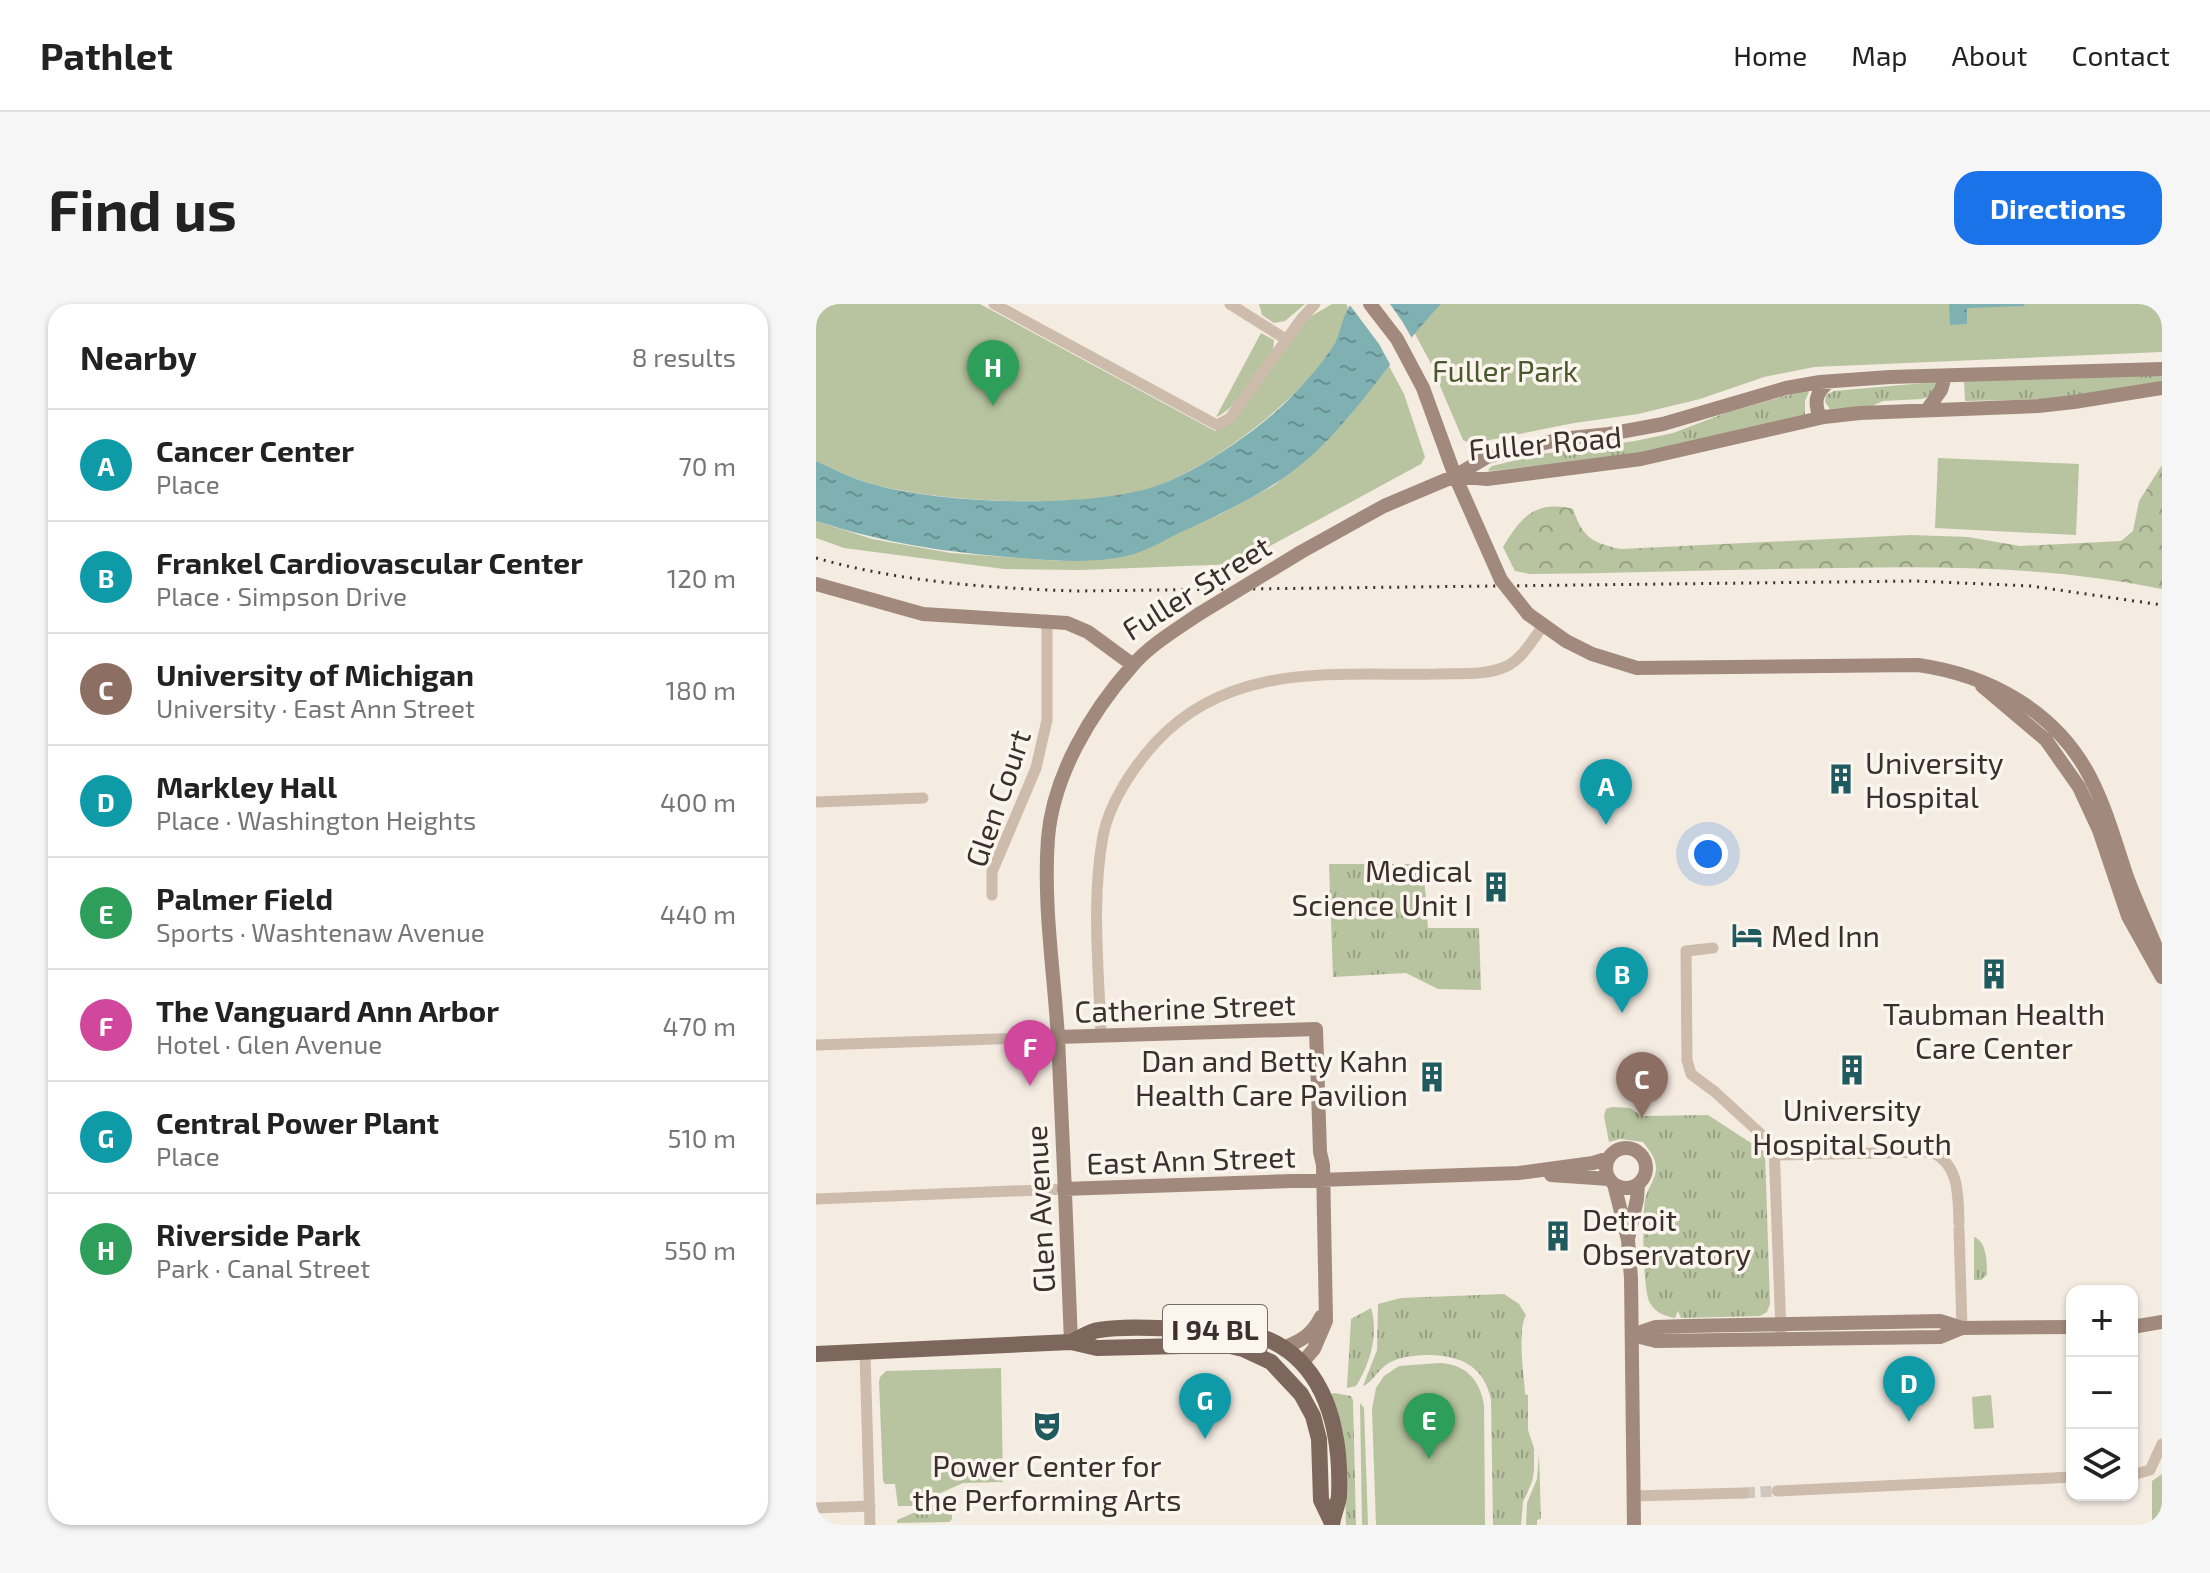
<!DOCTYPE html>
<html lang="en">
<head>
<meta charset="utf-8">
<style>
	:root { --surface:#fff; --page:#f6f6f6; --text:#222; --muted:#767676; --line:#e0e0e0; --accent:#1a73e8 }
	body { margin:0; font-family:"Exo 2",sans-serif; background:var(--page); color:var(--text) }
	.controls { position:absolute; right:24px; bottom:24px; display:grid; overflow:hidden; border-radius:16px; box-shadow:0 2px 6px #0004 }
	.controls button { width:72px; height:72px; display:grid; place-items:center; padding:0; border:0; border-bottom:2px solid var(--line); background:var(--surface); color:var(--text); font:40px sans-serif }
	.you { position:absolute; left:892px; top:550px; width:28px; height:28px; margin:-20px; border:6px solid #fff; border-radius:50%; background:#1a73e8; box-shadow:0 0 0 12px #1a73e833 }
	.badge { display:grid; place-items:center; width:52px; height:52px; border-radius:50%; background:var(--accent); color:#fff; font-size:26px; font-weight:700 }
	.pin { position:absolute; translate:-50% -66px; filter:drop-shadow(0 2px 4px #0008) }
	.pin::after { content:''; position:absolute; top:42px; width:28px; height:24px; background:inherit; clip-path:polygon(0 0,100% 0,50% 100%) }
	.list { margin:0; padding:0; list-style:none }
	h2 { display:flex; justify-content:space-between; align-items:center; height:104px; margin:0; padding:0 32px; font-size:34px }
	h2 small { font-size:26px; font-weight:400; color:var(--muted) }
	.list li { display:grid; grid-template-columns:52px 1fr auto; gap:24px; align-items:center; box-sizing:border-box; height:112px; padding:0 32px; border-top:2px solid var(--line) }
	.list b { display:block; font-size:30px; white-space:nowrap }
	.list p { margin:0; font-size:26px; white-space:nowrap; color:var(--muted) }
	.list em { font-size:26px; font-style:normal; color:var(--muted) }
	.icon { flex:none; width:44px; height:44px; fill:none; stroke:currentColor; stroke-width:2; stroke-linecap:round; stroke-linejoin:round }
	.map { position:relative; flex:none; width:1346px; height:1221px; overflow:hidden; border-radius:24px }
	header { display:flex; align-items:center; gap:48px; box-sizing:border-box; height:112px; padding:0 40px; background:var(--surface); border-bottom:2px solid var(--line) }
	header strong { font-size:38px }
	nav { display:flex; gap:44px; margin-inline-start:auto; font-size:28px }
	.intro { display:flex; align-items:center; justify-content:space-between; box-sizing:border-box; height:192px; padding:0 48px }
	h1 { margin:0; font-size:56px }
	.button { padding:20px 36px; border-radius:24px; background:var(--accent); color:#fff; font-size:28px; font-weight:700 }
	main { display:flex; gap:48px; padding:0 48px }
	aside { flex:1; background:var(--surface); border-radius:24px; box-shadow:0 2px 6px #0004 }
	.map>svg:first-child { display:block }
	.grass { fill:url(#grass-tufts) }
	.forest { fill:url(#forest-crowns) }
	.park { fill:#b8c4a0 }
	.water { fill:url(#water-ripples) }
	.pier { fill:#f4ebe1 }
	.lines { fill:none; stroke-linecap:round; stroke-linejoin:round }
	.street-tunnel { stroke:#cfc6bd; stroke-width:11; stroke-dasharray:11 5.5; stroke-linecap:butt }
	.street { stroke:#cdbbac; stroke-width:11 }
	.secondary { stroke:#a18a7d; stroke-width:14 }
	.primary { stroke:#7d675c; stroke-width:16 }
	.rail { stroke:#3b302b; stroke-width:3; stroke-dasharray:2 6; stroke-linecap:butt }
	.secondary-bridge { stroke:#a18a7d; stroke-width:14 }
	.labels { text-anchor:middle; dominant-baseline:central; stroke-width:7; stroke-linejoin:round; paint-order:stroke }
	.shield { fill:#fbf5ee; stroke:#756b66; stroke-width:2 }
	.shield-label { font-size:28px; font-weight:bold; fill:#3b302b }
	.park-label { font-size:30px; fill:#4a5a2e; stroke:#fbf5ee }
	.street-label { font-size:30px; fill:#3b302b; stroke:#fbf5ee }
	.poi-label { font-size:30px; fill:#3b302b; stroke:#fbf5ee; text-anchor:start }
</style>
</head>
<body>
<header>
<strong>Pathlet</strong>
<nav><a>Home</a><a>Map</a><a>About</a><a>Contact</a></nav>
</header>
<div class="intro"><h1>Find us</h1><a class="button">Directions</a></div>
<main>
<aside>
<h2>Nearby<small>8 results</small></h2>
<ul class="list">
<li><span class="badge" style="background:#0f9aa8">A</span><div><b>Cancer Center</b><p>Place</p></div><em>70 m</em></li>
<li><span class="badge" style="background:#0f9aa8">B</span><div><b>Frankel Cardiovascular Center</b><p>Place · Simpson Drive</p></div><em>120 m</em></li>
<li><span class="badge" style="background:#8d6e63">C</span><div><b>University of Michigan</b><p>University · East Ann Street</p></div><em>180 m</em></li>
<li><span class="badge" style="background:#0f9aa8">D</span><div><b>Markley Hall</b><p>Place · Washington Heights</p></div><em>400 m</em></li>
<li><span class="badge" style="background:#2e9e5b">E</span><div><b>Palmer Field</b><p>Sports · Washtenaw Avenue</p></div><em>440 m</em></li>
<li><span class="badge" style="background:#d1479c">F</span><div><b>The Vanguard Ann Arbor</b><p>Hotel · Glen Avenue</p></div><em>470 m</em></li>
<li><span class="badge" style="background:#0f9aa8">G</span><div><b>Central Power Plant</b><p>Place</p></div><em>510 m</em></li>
<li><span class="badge" style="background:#2e9e5b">H</span><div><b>Riverside Park</b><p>Park · Canal Street</p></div><em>550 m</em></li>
</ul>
</aside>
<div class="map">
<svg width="1346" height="1221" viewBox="0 0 1346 1221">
	<defs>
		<pattern id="grass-tufts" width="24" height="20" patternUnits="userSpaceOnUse" patternTransform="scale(2)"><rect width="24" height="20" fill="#b8c4a0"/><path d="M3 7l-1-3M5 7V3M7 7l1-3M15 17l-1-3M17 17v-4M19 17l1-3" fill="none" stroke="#97a083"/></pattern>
		<pattern id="forest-crowns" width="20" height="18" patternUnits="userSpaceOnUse" patternTransform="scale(2)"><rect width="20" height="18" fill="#b8c4a0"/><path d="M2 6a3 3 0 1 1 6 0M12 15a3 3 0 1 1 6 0" fill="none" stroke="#97a083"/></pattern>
		<pattern id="water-ripples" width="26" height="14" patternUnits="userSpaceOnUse" patternTransform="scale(2)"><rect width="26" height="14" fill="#7fb0b2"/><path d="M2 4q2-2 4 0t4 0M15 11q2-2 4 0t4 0" fill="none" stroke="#699091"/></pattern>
	</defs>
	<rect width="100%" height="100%" fill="#f4ebe1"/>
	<!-- grass -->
	<path class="grass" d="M1346,69v9l-110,17 -87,2 -1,-20z
		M1119,78v5l-6,9 -7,3 -39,2 -13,6 -40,2 -5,-7 1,-7 8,-4z
		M991,86l2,2 -4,9v14l-128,32 -85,13 -102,11 -2,-1 4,-4 50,-12 93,-13 38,-8 55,-21z
		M513,560h94l5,64h51l2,62 -43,-1 -32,-16 -73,4z
		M796,803l18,1 12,8 66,-1 57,37 5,152 -3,8 -7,4 -79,2 -3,-7 -3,7c-11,-2 -21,-6 -26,-17 -6,-14 -7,-85 -4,-101 2,-11 10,-20 11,-30 1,-11 -7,-20 -13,-28l-23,-3 -11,3 -5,-26 2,-7z
		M1158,933c13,5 13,25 13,38l-6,5h-7z
		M688,990l15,10 7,11c-9,16 -2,60 -1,79l3,1v35l6,18v23l-2,11 -9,20 -2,23h-28l-2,-126c-8,-35 -33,-44 -65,-44 -13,1 -25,1 -37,8 -11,6 -17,20 -26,23l14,-36 1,-46 23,-6z
		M555,1004c8,26 -1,56 -15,78l-9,2 4,-69z
		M518,1089l17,3 2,4 3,125h-10l-3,-94 -12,-37z
		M544,1099l4,5 4,117h-6z
		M723,1150l2,65 -4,1v5h-11l1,-22 10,-24z
		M123,1198h13v17l-3,3 -52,1v-3z"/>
	<!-- forest -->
	<path class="forest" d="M1346,161v124c-106,-22 -214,-23 -321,-21 -104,1 -208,5 -311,6l-15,-3 -12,-24c18,-30 32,-47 70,-38 10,29 19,34 48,40l290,-14 57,2 52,9 101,-5 12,-10 6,-30z"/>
	<!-- park -->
	<path class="park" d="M0,0h164l235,127 7,-4 86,-109 24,-14h14l2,3c-5,13 -8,28 -15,40 -32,52 -119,118 -176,139 -64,24 -218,17 -285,-2 -19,-5 -38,-15 -56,-23z
		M443,0h46l-20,17 -11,2 -12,-8z
		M625,0h721v48l-348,15 -50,10 -64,22 -62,15 -64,9 -104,21 -7,-4 -34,-80 -15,-28z
		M445,29l13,7 -1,10c-13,18 -37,60 -57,67z
		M573,62l15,28 21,63 -4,7 -184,100 -156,6 -77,-1 -160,-21 -28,-10v-17l56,18 79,14 109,8 39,-2 122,-45 52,-28 37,-30 31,-31z
		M1122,154l141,6 -3,71 -141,-7z
		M623,1059c26,1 41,16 45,42l1,120h-109l-4,-116 4,-21 8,-12 15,-10z
		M185,1064l2,114 -40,1 -52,23h-13l-3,-22h-10l-2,-3 -4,-99 1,-5 6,-6z
		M1175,1091l3,33 -20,1 -2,-32z
		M1346,1170v51h-10v-44z"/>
	<!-- water -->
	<path class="water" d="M535,0h90c-46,48 -81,108 -131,153 -38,34 -85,55 -131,76 -14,7 -29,16 -45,21 -36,10 -77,7 -115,4 -75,-6 -131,-14 -203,-37v-60c18,8 37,18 56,23 68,20 218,25 284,2 40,-13 109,-60 137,-91 13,-14 28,-30 39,-47 9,-13 9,-31 19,-44z
		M1133,0h75l1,2 -58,2v16l-17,1z"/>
	<!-- pier -->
	<path class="pier" d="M533,0h41l12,17 11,19 -21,28 -13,-24z"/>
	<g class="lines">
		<!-- street-tunnel -->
		<path class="street-tunnel" d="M928,1189l33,-2"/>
		<!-- street -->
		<path class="street" d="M178,0l223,121 13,-7 72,-100 13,-14
			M414,0l57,36
			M0,498l107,-4
			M176,591v-23l44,-104 11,-48v-100
			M897,644l-27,3 1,109 4,14 24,18 59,54 7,186
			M285,732c-2,-66 -10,-135 2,-200 6,-33 31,-70 53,-94 75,-81 179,-66 279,-68 22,-1 52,2 72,-8 16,-8 26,-27 36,-40
			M0,741l242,-8
			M959,851l156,-3c29,12 27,44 28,71
			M0,895l248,-10
			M1143,925l3,99
			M49,1049l5,172
			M1316,1171l18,-5 12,-26
			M961,1187l295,-14
			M818,1192l110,-3
			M0,1204l54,-2"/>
		<!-- secondary -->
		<path class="secondary" d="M554,0l27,35 26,49 32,88 46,104
			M1111,106l14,-20 4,-14
			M1004,114c-6,-16 -5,-25 9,-36
			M639,172l32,3 154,-20 183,-42 36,-4 178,-7 36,-4 88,-14
			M485,248l83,-46 71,-30 32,-19 74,-18 48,-5 54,-10 123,-36 34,-6 70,-5 272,-8
			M0,280l107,30 144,9 21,9 45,33
			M712,310l38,27 26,13 45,14 281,-3c71,10 138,46 172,112 16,31 25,64 36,97 9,25 20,48 30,73l-1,16
			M1166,382l64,54 33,47 20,43 29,86 34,61
			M242,733l258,-8 4,123 3,13 3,156 -12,28 -12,14
			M790 864a20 20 0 1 1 40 0a20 20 0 1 1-40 0Z
			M735,871l58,4
			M798,880l14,56 3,38 3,247
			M248,885l455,-16 74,-10 16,-5
			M812,935l9,-40 1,-14
			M1316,1023l30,-5
			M816,1031l24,-8 31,-1 253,-5 22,7 110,-1
			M816,1031l24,6 284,-4 22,-9
			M255,1038c-4,-101 -8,-203 -13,-304 -4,-66 -15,-134 -10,-200 5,-62 43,-126 84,-172 18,-21 45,-37 67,-52
			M467,1044c18,-7 29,-13 38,-31"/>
		<!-- primary -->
		<path class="primary" d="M255,1038c9,-4 19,-11 28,-12 26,-4 54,-2 79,-1 20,0 41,-1 61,2 83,14 103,92 100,165 -1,9 -6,19 -7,29
			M0,1050l255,-12 26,6 129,-3 17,4 28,13 30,32 12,22 6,23 2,61 11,23"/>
		<!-- rail -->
		<path class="rail" d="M0,254c85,24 172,30 260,33l840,-10 115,5 131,19"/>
		<!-- secondary-bridge -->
		<path class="secondary-bridge" d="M685,276l27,34
			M383,310l102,-62"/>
	</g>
	<!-- icons -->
	<defs>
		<g id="building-bare" transform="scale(2.4)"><path d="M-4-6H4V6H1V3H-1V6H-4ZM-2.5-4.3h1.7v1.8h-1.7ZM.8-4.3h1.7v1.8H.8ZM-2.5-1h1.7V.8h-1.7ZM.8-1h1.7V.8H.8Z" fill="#1f5a5e" stroke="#fbf5ee" stroke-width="2.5" paint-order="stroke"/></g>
		<g id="hotel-bare" transform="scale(2.4)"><path d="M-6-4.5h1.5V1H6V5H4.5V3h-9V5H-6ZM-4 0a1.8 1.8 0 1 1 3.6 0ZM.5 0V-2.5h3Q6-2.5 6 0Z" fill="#1f5a5e" stroke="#fbf5ee" stroke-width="2.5" paint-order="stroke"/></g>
		<g id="theatre-bare" transform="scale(2.4)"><path d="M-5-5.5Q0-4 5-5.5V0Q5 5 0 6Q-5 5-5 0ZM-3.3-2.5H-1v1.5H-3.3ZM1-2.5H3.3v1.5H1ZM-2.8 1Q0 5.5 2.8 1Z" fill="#1f5a5e" stroke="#fbf5ee" stroke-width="2.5" paint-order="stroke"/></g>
	</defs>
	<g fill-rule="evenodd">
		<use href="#building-bare" x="1025" y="475"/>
		<use href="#building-bare" x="680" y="583"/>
		<use href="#hotel-bare" x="931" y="631"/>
		<use href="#building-bare" x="1178" y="670"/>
		<use href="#building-bare" x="1036" y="766"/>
		<use href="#building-bare" x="616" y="773"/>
		<use href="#building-bare" x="742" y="932"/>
		<use href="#theatre-bare" x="231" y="1122"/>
	</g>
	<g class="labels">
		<!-- shield labels -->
		<rect class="shield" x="347" y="1001" width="104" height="48" rx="6"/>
		<g class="shield-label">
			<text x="399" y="1025">I 94 BL</text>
		</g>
		<!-- park labels -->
		<g class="park-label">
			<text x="689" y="66">Fuller Park</text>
		</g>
		<!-- street labels -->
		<g class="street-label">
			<text transform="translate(729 138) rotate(-5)">Fuller Road</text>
			<text transform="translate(380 283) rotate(-32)">Fuller Street</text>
			<text transform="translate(181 494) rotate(-71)">Glen Court</text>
			<text transform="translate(369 703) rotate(-2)">Catherine Street</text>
			<text transform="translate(375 855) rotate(-2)">East Ann Street</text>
			<text transform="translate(223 905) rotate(-93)">Glen Avenue</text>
		</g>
		<!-- poi labels -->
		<g class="poi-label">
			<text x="1049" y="458">University<tspan x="1049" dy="34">Hospital</tspan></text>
			<text x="656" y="566" text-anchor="end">Medical<tspan x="656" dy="34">Science Unit I</tspan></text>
			<text x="955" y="631">Med Inn</text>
			<text x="1178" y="709" text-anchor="middle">Taubman Health<tspan x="1178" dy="34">Care Center</tspan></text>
			<text x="592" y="756" text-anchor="end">Dan and Betty Kahn<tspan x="592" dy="34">Health Care Pavilion</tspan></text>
			<text x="1036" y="805" text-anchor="middle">University<tspan x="1036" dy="34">Hospital South</tspan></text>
			<text x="766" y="915">Detroit<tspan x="766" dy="34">Observatory</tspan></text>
			<text x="231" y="1161" text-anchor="middle">Power Center for<tspan x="231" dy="34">the Performing Arts</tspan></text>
		</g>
	</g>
</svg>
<div class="controls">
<button>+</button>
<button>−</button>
<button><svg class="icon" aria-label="layers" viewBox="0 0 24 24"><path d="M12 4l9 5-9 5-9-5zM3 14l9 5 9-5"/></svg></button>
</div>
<div class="you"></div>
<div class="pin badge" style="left:790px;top:521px;background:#0f9aa8">A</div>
<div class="pin badge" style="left:806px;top:709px;background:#0f9aa8">B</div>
<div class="pin badge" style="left:826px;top:814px;background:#8d6e63">C</div>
<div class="pin badge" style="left:1093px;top:1118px;background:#0f9aa8">D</div>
<div class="pin badge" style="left:613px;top:1155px;background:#2e9e5b">E</div>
<div class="pin badge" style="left:214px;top:782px;background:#d1479c">F</div>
<div class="pin badge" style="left:389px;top:1135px;background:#0f9aa8">G</div>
<div class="pin badge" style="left:177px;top:102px;background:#2e9e5b">H</div>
</div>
</main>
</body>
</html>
